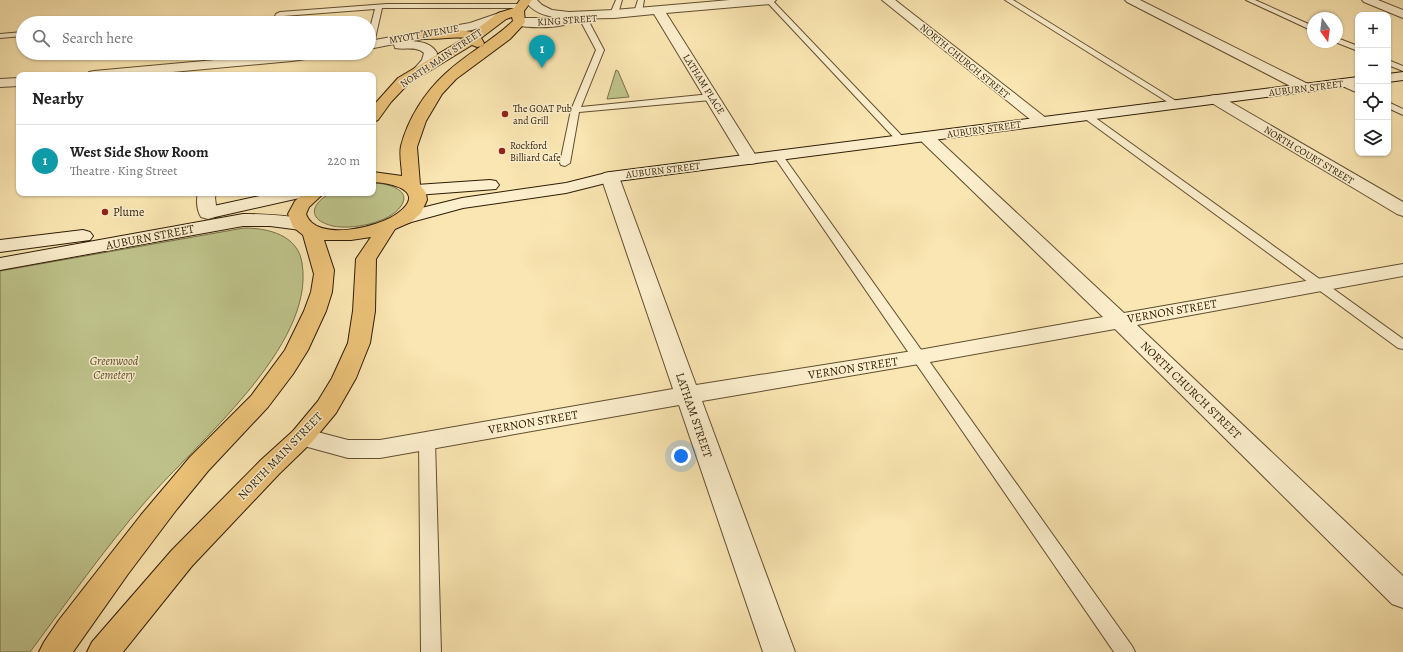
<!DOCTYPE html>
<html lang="en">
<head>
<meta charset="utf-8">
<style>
	:root { --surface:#fff; --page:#f6f6f6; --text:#222; --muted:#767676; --line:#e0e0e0; --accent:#0f766e }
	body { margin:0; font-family:Alegreya,serif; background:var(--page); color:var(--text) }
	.controls { position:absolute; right:12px; top:12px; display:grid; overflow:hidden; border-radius:8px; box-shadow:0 1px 3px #0004 }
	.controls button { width:36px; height:36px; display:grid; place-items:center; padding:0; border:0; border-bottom:1px solid var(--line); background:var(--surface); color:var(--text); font:20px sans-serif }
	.compass { position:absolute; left:1307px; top:12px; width:36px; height:36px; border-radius:50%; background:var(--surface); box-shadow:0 1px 3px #0004; rotate:166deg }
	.you { position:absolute; left:681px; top:456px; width:14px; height:14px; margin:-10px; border:3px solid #fff; border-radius:50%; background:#1a73e8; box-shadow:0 0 0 6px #1a73e833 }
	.badge { display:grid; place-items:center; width:26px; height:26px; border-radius:50%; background:var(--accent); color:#fff; font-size:13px; font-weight:700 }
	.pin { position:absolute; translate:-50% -33px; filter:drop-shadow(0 1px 2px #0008) }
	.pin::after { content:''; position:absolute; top:21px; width:14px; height:12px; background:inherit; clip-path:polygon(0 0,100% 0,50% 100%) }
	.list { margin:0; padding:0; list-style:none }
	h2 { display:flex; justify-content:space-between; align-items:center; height:52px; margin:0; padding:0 16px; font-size:17px }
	h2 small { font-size:13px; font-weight:400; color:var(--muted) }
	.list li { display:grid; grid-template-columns:26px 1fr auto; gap:12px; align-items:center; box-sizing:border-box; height:72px; padding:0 16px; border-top:1px solid var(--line) }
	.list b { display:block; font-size:15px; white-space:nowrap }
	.list p { margin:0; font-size:13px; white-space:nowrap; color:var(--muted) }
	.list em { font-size:13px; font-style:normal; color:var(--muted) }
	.icon { flex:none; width:22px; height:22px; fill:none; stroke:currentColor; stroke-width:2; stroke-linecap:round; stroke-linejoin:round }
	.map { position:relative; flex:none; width:1403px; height:652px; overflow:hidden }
	.search { position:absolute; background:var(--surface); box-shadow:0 1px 3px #0004; left:16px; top:16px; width:360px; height:44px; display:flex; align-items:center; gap:10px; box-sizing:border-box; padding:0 14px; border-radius:22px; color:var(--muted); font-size:15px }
	.panel { position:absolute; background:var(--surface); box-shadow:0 1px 3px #0004; left:16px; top:72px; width:360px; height:124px; border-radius:8px }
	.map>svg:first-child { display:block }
	.green { fill:#bfc48c; stroke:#767048 }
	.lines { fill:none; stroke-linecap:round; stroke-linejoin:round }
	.service-casing { stroke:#614e30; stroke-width:2 }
	.minor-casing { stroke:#614e30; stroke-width:2 }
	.tertiary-casing { stroke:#614e30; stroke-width:2 }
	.secondary-casing { stroke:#2e1c05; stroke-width:2 }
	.primary-casing { stroke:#2e1c05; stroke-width:2 }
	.service { fill:#fcefcd; fill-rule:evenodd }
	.minor { fill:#fcefcd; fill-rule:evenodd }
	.tertiary { fill:#fcefcd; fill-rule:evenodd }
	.secondary { fill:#fcefcd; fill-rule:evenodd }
	.primary { fill:#edc379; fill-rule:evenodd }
	.poi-dot { fill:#8f2418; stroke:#fcefcd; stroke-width:1.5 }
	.labels { text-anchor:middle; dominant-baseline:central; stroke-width:3; stroke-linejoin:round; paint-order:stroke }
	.far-street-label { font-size:10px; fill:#2e1c05; stroke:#fcefcd }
	.far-poi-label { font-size:10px; fill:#2e1c05; stroke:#fcefcd; text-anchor:start }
	.poi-label { font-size:12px; fill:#2e1c05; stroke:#fcefcd; text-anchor:start }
	.street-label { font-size:12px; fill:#2e1c05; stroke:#fcefcd }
	.park-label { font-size:12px; font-style:italic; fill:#5a4e2e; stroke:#fcefcd }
</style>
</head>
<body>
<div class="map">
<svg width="1403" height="652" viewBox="0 0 1403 652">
	<rect width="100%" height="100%" fill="#fae6b2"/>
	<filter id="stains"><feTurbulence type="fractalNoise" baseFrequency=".005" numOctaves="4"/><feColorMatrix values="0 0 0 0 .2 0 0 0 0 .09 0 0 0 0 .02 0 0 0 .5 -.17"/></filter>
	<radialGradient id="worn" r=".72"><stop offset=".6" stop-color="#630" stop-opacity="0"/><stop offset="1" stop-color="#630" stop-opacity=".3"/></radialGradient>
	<!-- green -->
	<path class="green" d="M616,70l2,1 11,26 -22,2z
		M373,183c12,0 40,6 28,23 -11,17 -50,24 -68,20 -26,-6 -23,-22 -2,-33h42z
		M244,228c24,0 54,7 58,35 14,83 -107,181 -156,238 -42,48 -78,100 -116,151h-30v-381z"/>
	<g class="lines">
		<!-- service casing -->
		<g class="service-casing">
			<path id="service" d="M616,0h6l-4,14 -4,2 -4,-2z
				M638,0h6l-2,12 -4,2 -4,-2z
				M765,0h7l132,138 2,2 -2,2h-6z
				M1005,0h8l168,104 -1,2h-6z
				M1246,0h9l58,26v5z
				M387,4h135l4,2 -4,2h-140l-7,31 2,5 -4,2 -4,-2v-12l6,-23 -92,7 -3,7h-8l4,-9 4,-2z
				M581,18h6l17,32 -23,57 130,-13 4,3 -4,3 -132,12 -9,51 -5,3 -4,-1 -1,-2 11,-53 25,-60 -16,-30z
				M23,32v4l-23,2v-4z
				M1337,38l21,8v5l-23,-9h2z
				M1388,60l15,6v5l-15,-6z
				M1343,80l15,7v6l-18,-8 -1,-2z
				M1388,102l15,7v6l-15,-7z
				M1087,113l3,1 313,225v10l-5,-1 -314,-230 -2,-2 2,-2z
				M778,152l3,1 351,493 3,6h-21l-341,-497z
				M427,436l5,1 3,4 6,211h-20l-2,-211 3,-4z"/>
		</g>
		<!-- minor casing -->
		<g class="minor-casing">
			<path id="minor" d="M524,0h13l5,5 10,5 17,2 45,-2 116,-10h46l-2,2 -4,2 -104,9 92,146 -2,4 -6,1 -6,-1 -90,-149 -40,4 -51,1 3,3 -2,3c-14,3 -35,3 -49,0l-2,-3 2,-3 4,-1h38c-14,-3 -24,-6 -33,-18z
				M1125,0h15l170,85 2,3 -2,3 -5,1 -5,-1 -173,-89z
				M1362,0h16l25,10v8l-39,-16z
				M502,12l4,1 2,3 -2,3 -34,11 -60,11c11,1 20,3 25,12 -1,12 -10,23 -22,20l-2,-3 9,-10 2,-7c-8,-7 -19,-3 -29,-5l-1,-4 -25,5v-8l101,-18z
				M291,53h37l-2,3 -34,5 -152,14h-53l2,-3 5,-1z
				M19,78v8l-19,1v-8z
				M1215,95l5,1 183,106v14l-6,-2 -187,-112 -2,-3 2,-3z
				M926,132l6,2 192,179 279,-49v12l-266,49 266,251v32l-11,-4 -277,-275 -196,35 -217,37 93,251h-32l-84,-247 -299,53h-32l-55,-15 -4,-6 4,-6 9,-3 46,12h32l293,-51 -72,-212 3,-4 6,-1 6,1 3,4 77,208 223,-35 184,-33 -183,-177 -2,-3 2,-3z
				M198,193h18l-1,5 2,15 -2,4 -7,2 -7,-2c-4,-7 -5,-16 -3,-24z"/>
		</g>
		<!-- tertiary casing -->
		<g class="tertiary-casing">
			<path id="tertiary" d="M882,0h13l151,118 3,3 -3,3 -5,2 -5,-2z"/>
		</g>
		<!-- secondary casing -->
		<g class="secondary-casing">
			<path id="secondary" d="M1403,72v8l-15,2v-8z
				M1358,77v8l-748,97 -44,11 -103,15 -59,16 -7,-2 -2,-4 2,-4 65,-16 104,-15 44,-11z
				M490,180l6,1 3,4 -3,4 -80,6 -6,-1 -3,-4 3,-4 6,-1z
				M273,193h34l-3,4 -89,20 -6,-2 -3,-4 3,-4z
				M243,214c22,0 43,1 65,6l2,4 -2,4 -7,2 -31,-4h-27l-243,44v-12z
				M83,230l7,2 3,4 -3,4 -90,12v-12z"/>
		</g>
		<!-- primary casing -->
		<g class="primary-casing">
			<path id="primary" d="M520,0h12l-8,11 1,11 -2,3 -13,14 -54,40 -14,15 -16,27 -9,26 3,38 6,8 1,7 -6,13 -10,9 -16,7 -19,30 -1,52 -5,32 -14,35 -20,35 -25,30 -32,31 -87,92 -69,86h-36l5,-10 80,-92 89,-90 32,-29 25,-30 14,-23 16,-35 5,-32 3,-52 15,-22 -20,3h-27l10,30 -2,22 -6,19 -18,39 -15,24 -25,33 -60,64 -31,38 -49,65 -55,78h-34l5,-10 15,-22 82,-105 49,-58 61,-61 34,-46 19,-39 7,-19 3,-18 -11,-39 -10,-8 -5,-13 7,-13 9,-8h20l-15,14 -3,7c10,29 74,13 92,-1 29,-22 -6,-30 -25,-31v-10l29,4c0,-9 -3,-21 -1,-30 7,-27 24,-54 44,-72 21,-20 47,-33 68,-53l-1,-4 -6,2 -25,19 3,5 -2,3 -5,1 -5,-2 -64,39 -17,18 -13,18 -5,2v-16l25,-28 67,-40c-15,-2 -31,3 -45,0l-1,-3 1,-3 30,-3 23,3 25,-19 16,-5z"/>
		</g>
		<!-- service -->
		<use href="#service" class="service"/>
		<!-- minor -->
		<use href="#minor" class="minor"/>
		<!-- tertiary -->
		<use href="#tertiary" class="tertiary"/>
		<!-- secondary -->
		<use href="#secondary" class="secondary"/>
		<!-- primary -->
		<use href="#primary" class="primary"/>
	</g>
	<!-- markers -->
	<g class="poi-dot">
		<circle cx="505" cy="114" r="4"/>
		<circle cx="502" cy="151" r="4"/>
		<circle cx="105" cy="212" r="4"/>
	</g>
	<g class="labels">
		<!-- far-street labels -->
		<g class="far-street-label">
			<text transform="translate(567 20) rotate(-4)">KING STREET</text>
			<text transform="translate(424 34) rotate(-10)">MYOTT AVENUE</text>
			<text transform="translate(441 58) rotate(-34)">NORTH MAIN STREET</text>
			<text transform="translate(965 61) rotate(39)">NORTH CHURCH STREET</text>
			<text transform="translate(704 84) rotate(58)">LATHAM PLACE</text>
			<text transform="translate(1306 88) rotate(-7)">AUBURN STREET</text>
			<text transform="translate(984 129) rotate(-8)">AUBURN STREET</text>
			<text transform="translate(1309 155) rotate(31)">NORTH COURT STREET</text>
			<text transform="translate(663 170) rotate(-7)">AUBURN STREET</text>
		</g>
		<!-- far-poi labels -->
		<g class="far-poi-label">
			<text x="513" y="108">The GOAT Pub<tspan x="513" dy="12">and Grill</tspan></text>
			<text x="510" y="145">Rockford<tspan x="510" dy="12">Billiard Cafe</tspan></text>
		</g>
		<!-- poi labels -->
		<g class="poi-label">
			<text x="113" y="212">Plume</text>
		</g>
		<!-- street labels -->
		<g class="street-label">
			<text transform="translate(150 237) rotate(-11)">AUBURN STREET</text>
			<text transform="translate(1172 311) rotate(-10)">VERNON STREET</text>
			<text transform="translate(853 368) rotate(-9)">VERNON STREET</text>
			<text transform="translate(1191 390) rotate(44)">NORTH CHURCH STREET</text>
			<text transform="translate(694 415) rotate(71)">LATHAM STREET</text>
			<text transform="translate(533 422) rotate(-10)">VERNON STREET</text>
			<text transform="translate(280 456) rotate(-46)">NORTH MAIN STREET</text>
		</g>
		<!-- park labels -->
		<g class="park-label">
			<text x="114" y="361">Greenwood<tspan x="114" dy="14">Cemetery</tspan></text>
		</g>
	</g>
	<rect width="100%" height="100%" filter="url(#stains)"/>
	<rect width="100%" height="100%" fill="url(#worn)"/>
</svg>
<div class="controls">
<button>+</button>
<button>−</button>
<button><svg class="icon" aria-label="locate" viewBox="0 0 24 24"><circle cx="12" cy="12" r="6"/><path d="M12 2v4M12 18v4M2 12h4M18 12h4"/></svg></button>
<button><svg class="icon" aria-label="layers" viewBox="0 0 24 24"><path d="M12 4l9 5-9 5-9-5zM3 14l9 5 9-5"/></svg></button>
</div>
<svg class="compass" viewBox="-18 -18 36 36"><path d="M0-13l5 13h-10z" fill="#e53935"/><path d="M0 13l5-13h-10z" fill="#767676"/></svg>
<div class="you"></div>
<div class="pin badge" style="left:542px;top:68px;background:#0f9aa8">1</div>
<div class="search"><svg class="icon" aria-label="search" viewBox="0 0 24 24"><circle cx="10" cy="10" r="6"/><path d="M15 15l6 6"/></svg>Search here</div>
<section class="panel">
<h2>Nearby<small></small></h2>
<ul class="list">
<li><span class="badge" style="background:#0f9aa8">1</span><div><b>West Side Show Room</b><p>Theatre · King Street</p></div><em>220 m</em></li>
</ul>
</section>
</div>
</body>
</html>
